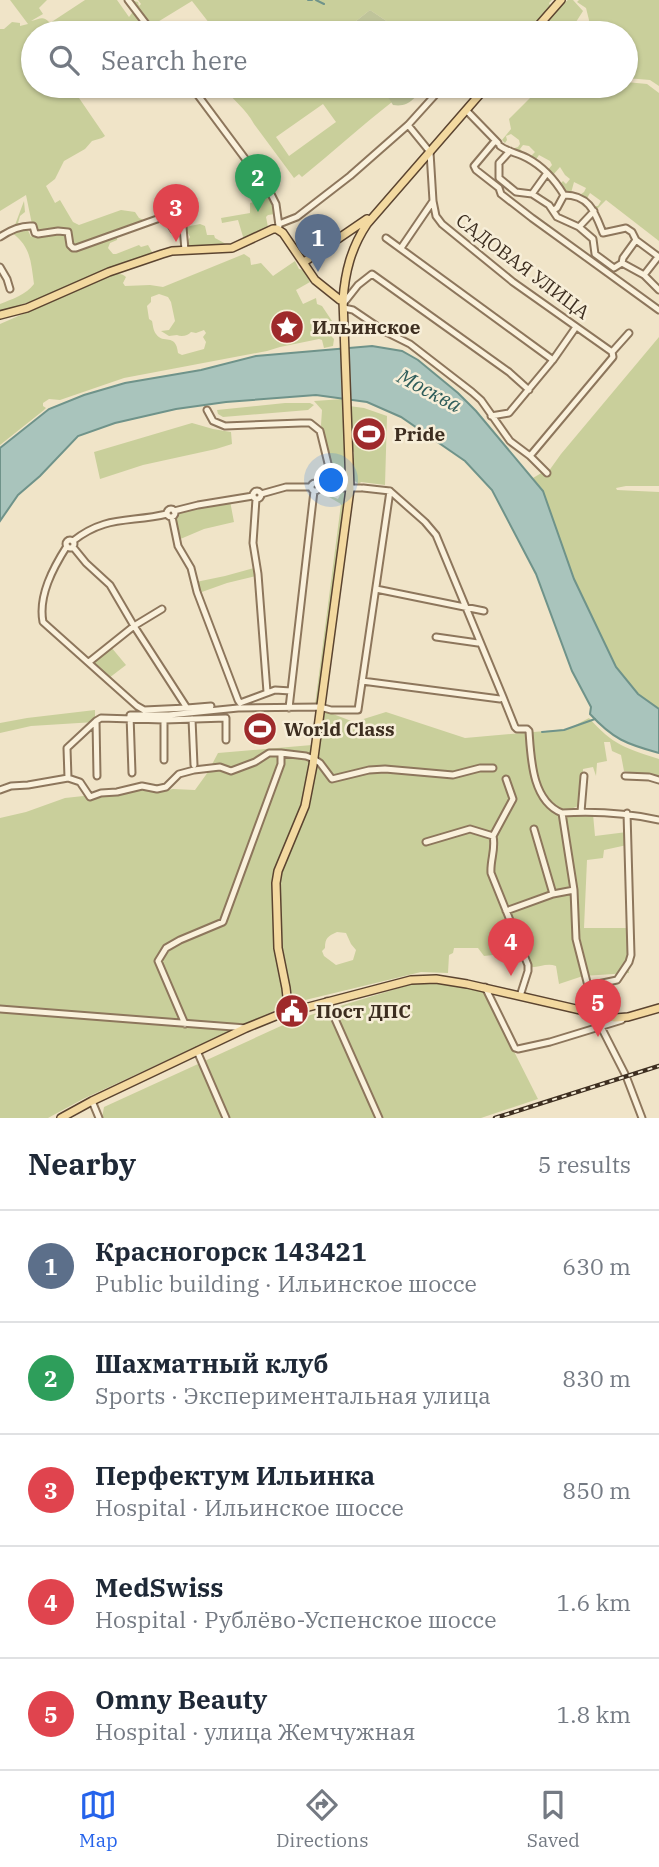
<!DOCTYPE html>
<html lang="en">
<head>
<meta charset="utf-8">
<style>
	:root { --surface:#fff; --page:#f6f6f7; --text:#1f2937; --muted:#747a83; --line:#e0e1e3; --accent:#2563eb }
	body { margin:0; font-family:"IBM Plex Serif",serif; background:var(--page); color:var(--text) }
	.you { position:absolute; left:332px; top:481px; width:24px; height:24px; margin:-18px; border:5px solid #fff; border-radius:50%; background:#1a73e8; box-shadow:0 0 0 10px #1a73e833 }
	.badge { display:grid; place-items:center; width:46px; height:46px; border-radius:50%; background:var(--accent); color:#fff; font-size:23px; font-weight:700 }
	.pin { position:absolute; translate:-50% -58px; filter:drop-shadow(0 2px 4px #0008) }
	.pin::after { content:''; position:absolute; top:37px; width:24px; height:21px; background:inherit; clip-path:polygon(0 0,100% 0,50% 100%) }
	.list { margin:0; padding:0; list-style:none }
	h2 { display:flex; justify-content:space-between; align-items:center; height:91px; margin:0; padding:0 28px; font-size:30px }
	h2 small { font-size:23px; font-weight:400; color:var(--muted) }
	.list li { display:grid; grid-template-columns:46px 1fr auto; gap:21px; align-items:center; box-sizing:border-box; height:112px; padding:0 28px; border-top:2px solid var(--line) }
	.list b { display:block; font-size:26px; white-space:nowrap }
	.list p { margin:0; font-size:23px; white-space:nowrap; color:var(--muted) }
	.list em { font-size:23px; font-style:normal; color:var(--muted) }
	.icon { flex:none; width:38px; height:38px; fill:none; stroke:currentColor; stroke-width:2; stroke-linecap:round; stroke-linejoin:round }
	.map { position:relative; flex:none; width:659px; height:1118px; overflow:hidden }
	.search { position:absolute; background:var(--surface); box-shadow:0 2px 5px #0004; left:21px; right:21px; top:21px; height:77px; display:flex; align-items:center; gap:18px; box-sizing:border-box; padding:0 24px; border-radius:38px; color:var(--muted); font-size:26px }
	.sheet { height:651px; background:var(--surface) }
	nav { display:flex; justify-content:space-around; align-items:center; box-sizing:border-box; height:98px; border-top:2px solid var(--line); background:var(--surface); font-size:19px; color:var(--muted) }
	nav a { display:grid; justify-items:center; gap:4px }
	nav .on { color:var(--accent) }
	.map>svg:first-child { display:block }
	.green { fill:#c9cf9b; fill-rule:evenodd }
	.cemetery { fill:#bfc49a }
	.water { fill:#a9c4bc; stroke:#6f938a; stroke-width:2 }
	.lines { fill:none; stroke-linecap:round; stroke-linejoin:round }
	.stream { stroke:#6f938a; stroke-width:2 }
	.minor-casing { stroke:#8d765c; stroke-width:9 }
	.major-casing { stroke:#5b4430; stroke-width:10 }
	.minor { stroke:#faf1dc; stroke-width:5 }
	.major { stroke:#f3d9a0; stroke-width:7 }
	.rail-casing { stroke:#3d2e20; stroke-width:4.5 }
	.rail { stroke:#f7eed8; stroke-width:2; stroke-dasharray:5; stroke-linecap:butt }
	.labels { text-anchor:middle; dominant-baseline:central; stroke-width:5; stroke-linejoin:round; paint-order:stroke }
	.street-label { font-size:19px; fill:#3d2e20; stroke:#f7eed8 }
	.poi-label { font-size:19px; font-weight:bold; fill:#3d2e20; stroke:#f7eed8; text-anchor:start }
	.water-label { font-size:21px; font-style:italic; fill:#2f5d5a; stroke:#f7eed8 }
</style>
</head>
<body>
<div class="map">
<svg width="659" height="1118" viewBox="0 0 659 1118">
	<rect width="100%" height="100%" fill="#f0e4c8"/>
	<!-- green -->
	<path class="green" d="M10,0h37l-8,8 4,6 -12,7c9,-2 12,-6 19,2l35,-23h32l12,17 3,-4h4l14,20 -7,-6 3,6h-113v53h57l-8,6 -3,6 26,38 -3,2 -10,3 -7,8 -21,12 -9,18 -9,7 9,17 5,-3 13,22 6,3 42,-15 14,2 4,6 7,3 -28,12 -1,7 -7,3 -2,5 5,6h3l23,-9 2,2 7,-2 4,7v2l-116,48h-7l-29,10v-8c12,-5 26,-9 34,-20 -3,-21 -3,-38 -22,-51l12,-32 1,11 -5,4 -2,7 8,3 5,11 3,-3 -8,-39 -26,16v-182h4l8,-7 8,1v3l8,-2z
		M130,0l8,2 1,4 2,-2 -3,-4h414l-3,3 2,4 -24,26h-130l-6,-9 -21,-14 -29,23h-134l6,-5 -21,-27 -36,22 7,10h-8z
		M568,0h5l10,11 -14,22h-31l23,-28z
		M579,0h80v86l-9,-6 -24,-2v-45h-39l2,-13 -3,-12 -9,-6z
		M626,82l21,2 12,9v148l-53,-41 -9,9 -4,-3h5l3,-5 -11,-8 -4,7 -6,-5 4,-3 2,-4 -12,-6 -3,11h-6l-5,-9 3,-3 3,3 4,-5 -5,-4 -5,-8 -7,8 -6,-4 5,-6 -2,-4 -11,-6 -4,6 -5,-4 5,-5 -6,-6 -6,-1 -3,4 2,2 -1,2 -9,-4 6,-2 2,-3 -1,-4 -8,-6 -5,2 1,4 -2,3 -3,-3 9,-11 -2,-10 33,-33h84z
		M222,86h159l11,16c-31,24 -60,51 -90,75l-3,-3 -5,4 -40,-54c-8,-15 -22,-25 -32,-38zM323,104l13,18 -47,34 -13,-19z
		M259,185l12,15 4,14 -7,1 -2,2 2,10 -13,5 -11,8 -6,-20 -16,3 -1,-5 29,-5v-10l4,-1 -3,-14z
		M200,224l5,2 2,9h7l1,3 11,6 -38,3 -1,-5 3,-5 -5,-10z
		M244,254l6,4 1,7 10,-2 12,13 22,-15 4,8 5,1 6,12 -14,8 7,14 13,-6 1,6 5,2 10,15h-7l-3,6 8,4v4l4,4 -1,7 -9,2 -2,-8 -3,-1 -39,8 -13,4 -143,27 -64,22 -11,-1 -6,4v3l3,2 -2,2 -44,35v-121l112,-49c6,-1 9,-2 14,2l-3,6 2,3 25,-1 13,2zM159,294l9,3 3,5 4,19 -6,9 -8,1 8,5 8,-1c4,2 11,1 14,-3l5,1 8,-3 2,3 -3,4 3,5 -2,7 -22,6 -4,-2c-2,-21 -15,-8 -22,-19 -3,-4 -3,-9 -4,-13l-3,-2 -2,-13 4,-4v-5z
		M659,337v149h-33l-10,2 1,2 42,2v217l-21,-14 -22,-28 -42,-88 -31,-88 -10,-13 10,-6 3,3 15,-21z
		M343,399l2,82 -2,5 -5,1 -3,-4 -13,-50 -1,-8 1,-15 -8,-9z
		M285,403h25l4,2 -6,5 -85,7 -5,-3 -1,-4z
		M349,406l15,2 23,8 -2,69 -24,-3 -2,2 -6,-4 -1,-22h2v-6l-2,-1z
		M192,423l21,6 18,3 1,12 -16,5 -73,16 -43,14 -6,-27z
		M343,489l2,2 1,5 -29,208 -2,1 26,-201 -12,-7 5,-7 -3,6 7,3z
		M230,501l4,21 -30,7 -26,11 -5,-21 3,-7z
		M254,568l2,8 -29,7 -28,10 -3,-11 29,-6z
		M111,647l15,18 -17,13 -17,-15z
		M95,710v12l-64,4 -31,7v-10l27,-5z
		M325,711l29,11 32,-10 79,26 103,-9 21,-11c24,27 36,30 70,41v18l-35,-6 -3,-16 -9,-4 -2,-9h-6l3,19 -10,2 -1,13 -3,-9 -10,2 -2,36 -13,5 25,4 2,22 32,-4v13l-23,5 -1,8 -16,2 -3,68h43l2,45 -46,3 -24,8 -3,-18c-11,-4 -20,4 -31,0l-3,-8 -6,-1 3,-2 -5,-14 -6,-1 -11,5 -1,6 -3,4 -9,1 -6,-8h-24l-1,5 -4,2 -1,18 -27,-1 -124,30 -4,-4 -5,-10 -5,1v9l-3,10 -197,91 -35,19h-48v-300l26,-6 39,-14 37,-4h20l20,-5 14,3 17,-3 22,1 13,-18 10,-19 94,-8 -1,16 8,-15zM337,932l9,1 5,11 5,6 -3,10 -17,5 -12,-9 -2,-5 3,-3c0,-10 3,-12 12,-16z
		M422,981c20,1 44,2 62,11l54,107 -57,19h-379l2,-11 190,-87z"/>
	<!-- cemetery -->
	<path class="cemetery" d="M370,10l21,14 6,9h-56z
		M381,86h45c-11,10 -16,22 -33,19z"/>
	<!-- water -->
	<path class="water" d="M372,346l30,5 16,9 40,33 18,18 67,80 31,88 42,88 22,27 21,15v44c-33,-9 -46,-14 -69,-39l1,-7 -19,-36 -36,-97 -44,-84 -27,-29 -64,-44 -34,-15 -51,-7 -90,7 -50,7 -61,14 -37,13 -38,40 -22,19 -18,26v-73l49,-39 35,-14 41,-12 76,-13 55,-14z"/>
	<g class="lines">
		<!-- stream -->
		<path class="stream" d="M308,0h4
			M316,0l8,4
			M542,732l22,-2 31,-11"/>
		<!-- minor casing -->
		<g class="minor-casing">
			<path id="minor" d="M128,0l25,33
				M191,86l79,106 6,12 3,22
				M466,110l32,33
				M408,125l22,27 3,49 3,15 6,8 71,58 99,70
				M495,141l-21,25 2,4 23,18 2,6 31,24 127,92
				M500,146c8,6 18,7 27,12 15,8 28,22 37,37 26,0 31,18 39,38l23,-5 6,4 4,8 23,17
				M510,151l-11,12v15l17,14 16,2 17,11 8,12 22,10 14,12 2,15 19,14 8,-5 22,12 15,15
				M532,194l15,-21
				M553,210l4,-2 7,-13
				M279,224l18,-7 53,-41 58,-51 28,-31
				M183,227l2,23
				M579,227l15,-16
				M0,237c10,-7 21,-12 33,-11l2,7 3,1 20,-3 10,1 2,13 3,3h3l84,-30 9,4 5,8 9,-2
				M386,238l167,122
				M401,248l32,-47
				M622,263l1,-5 13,-18
				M0,267l7,12 3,10
				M644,275l14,-18
				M343,304l15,-19 14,-11 137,98 20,18
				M344,308l9,2 31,21 26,13 62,48 9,8 29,41 20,15 17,17
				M207,410l6,11 12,5 76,-3h9l10,8 14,57h27
				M491,416l18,-3 44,-53 23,-33
				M530,456l83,-99 -1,-5 17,-19
				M311 487a4 4 0 1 1 8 0a4 4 0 1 1-8 0Z
				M253 495a4 4 0 1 1 8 0a4 4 0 1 1-8 0Z
				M390,491l35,31 11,13 67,162
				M261,494l25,-7h25
				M256,499l-3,44 5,31 9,118
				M167 513a4 4 0 1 1 8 0a4 4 0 1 1-8 0Z
				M174,511l24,-6 55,-9
				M172,517l6,29 13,22 6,24 41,108 2,3 35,-13 16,1
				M66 544a4 4 0 1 1 8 0a4 4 0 1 1-8 0Z
				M73,541c33,-26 56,-18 94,-27
				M67,546c-14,22 -29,50 -24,76l94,84 7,4 43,-2
				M73,547l13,16 24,22 24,41 53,82 24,-2
				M376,589l108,22
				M436,637l42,6 2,-1
				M89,662l45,-36 28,-17
				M362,681l138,18 3,-2 12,30 2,2h10l2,2c2,28 3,70 33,82l12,77 2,49 12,47 29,-6 12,-18 2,-7 -4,-142
				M289,708l25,-217
				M192,719l2,46
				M164,720v40
				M96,721l5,-3 63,2 62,-2v22
				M132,773l-2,-58h39l69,-7 82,-1 11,3h27l32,-219 -27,-3
				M625,776l24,1 10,3
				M68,778l-1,-30 29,-27 1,55
				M506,779l7,20 -20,37c3,13 -3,24 -2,37l37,92v6l-8,25
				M0,790l11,-4 17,-1 40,-7 12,4 10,15 11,-4 16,-1 25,-6 15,3 9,-2 13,-13 15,-4 26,-3 11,4 24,-9 14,-9h12l25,3 8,3 6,4 12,16 37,-9 16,-1 68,6 27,-7h13
				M581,812l3,-36
				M562,813c33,-2 65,0 97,7
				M426,842l44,-13 23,7
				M553,894l21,-4
				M506,911l47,-17 -19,-65
				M485,987l30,61 3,1 32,-7 72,-22
				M327,1001l52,117
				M0,1009l246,19
				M595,1010h11l2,-2 -3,-24
				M185,1024l-27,-63 8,-13 14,-8 43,-18 58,-158v-11
				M601,1027l25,49 16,42
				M197,1051l29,67
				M92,1101l7,17"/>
		</g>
		<!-- major casing -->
		<g class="major-casing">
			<path id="major" d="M532,33l29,-33
				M304,262l63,-43
				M0,315l27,-7 82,-36 53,-18 10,-3 60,-3 41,-19h4l6,4 32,47 25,20h3
				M292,1010l-4,-4 -2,-18 -8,-40 -2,-65 2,-12 27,-65 8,-41 37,-276 -7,-189c2,-28 8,-52 24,-76l120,-138
				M61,1118l31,-17 154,-73 32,-13 133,-35 25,-1 31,5 148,34 13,-1 31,-9"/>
		</g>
		<!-- minor -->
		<use href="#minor" class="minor"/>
		<!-- major -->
		<use href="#major" class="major"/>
		<!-- rail casing -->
		<g class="rail-casing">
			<path id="rail" d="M495,1118l164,-52"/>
		</g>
		<!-- rail -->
		<use href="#rail" class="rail"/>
	</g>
	<!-- icons -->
	<defs>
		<g id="sight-disc" transform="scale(1.75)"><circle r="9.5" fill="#9e2a2b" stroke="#f7eed8"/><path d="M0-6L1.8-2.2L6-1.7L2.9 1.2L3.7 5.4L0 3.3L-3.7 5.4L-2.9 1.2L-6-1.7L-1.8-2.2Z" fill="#fff"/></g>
		<g id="stadium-disc" transform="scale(1.75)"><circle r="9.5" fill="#9e2a2b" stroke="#f7eed8"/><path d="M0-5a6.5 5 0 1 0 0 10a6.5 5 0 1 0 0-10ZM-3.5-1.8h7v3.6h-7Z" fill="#fff"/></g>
		<g id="civic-disc" transform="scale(1.75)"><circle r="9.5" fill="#9e2a2b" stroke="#f7eed8"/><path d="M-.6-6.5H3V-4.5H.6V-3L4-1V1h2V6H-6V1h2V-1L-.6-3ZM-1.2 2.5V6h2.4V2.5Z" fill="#fff"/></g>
	</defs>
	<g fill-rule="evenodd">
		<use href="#sight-disc" x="287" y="327"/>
		<use href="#stadium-disc" x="369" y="434"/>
		<use href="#stadium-disc" x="260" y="729"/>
		<use href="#civic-disc" x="292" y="1011"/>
	</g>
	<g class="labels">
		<!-- street labels -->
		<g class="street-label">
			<text transform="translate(523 266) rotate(37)">САДОВАЯ УЛИЦА</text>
		</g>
		<!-- poi labels -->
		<g class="poi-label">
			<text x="312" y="327">Ильинское</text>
			<text x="394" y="434">Pride</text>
			<text x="284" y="729">World Class</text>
			<text x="316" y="1011">Пост ДПС</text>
		</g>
		<!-- water labels -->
		<g class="water-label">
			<text transform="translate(430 390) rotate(28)">Москва</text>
		</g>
	</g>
</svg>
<div class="you"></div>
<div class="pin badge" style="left:318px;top:272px;background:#5c6f8a">1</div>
<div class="pin badge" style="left:258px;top:212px;background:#2e9e5b">2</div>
<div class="pin badge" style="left:176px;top:242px;background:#e0444e">3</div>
<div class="pin badge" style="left:511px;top:976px;background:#e0444e">4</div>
<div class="pin badge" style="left:598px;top:1037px;background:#e0444e">5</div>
<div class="search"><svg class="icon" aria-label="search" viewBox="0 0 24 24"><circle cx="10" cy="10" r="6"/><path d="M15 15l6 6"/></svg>Search here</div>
</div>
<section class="sheet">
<h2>Nearby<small>5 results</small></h2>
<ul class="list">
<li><span class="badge" style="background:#5c6f8a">1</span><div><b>Красногорск 143421</b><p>Public building · Ильинское шоссе</p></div><em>630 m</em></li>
<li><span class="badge" style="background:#2e9e5b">2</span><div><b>Шахматный клуб</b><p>Sports · Экспериментальная улица</p></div><em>830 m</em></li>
<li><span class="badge" style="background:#e0444e">3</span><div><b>Перфектум Ильинка</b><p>Hospital · Ильинское шоссе</p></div><em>850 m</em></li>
<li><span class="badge" style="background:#e0444e">4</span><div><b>MedSwiss</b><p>Hospital · Рублёво-Успенское шоссе</p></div><em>1.6 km</em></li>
<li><span class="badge" style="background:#e0444e">5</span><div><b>Omny Beauty</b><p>Hospital · улица Жемчужная</p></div><em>1.8 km</em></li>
</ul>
</section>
<nav>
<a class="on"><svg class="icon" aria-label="map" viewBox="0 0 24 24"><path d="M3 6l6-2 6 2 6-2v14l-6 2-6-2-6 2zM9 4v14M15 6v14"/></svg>Map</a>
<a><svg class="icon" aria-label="directions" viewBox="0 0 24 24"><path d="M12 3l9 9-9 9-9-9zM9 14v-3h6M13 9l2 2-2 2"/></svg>Directions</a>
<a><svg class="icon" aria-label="saved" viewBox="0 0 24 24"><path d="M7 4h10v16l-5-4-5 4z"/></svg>Saved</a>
</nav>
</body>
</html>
